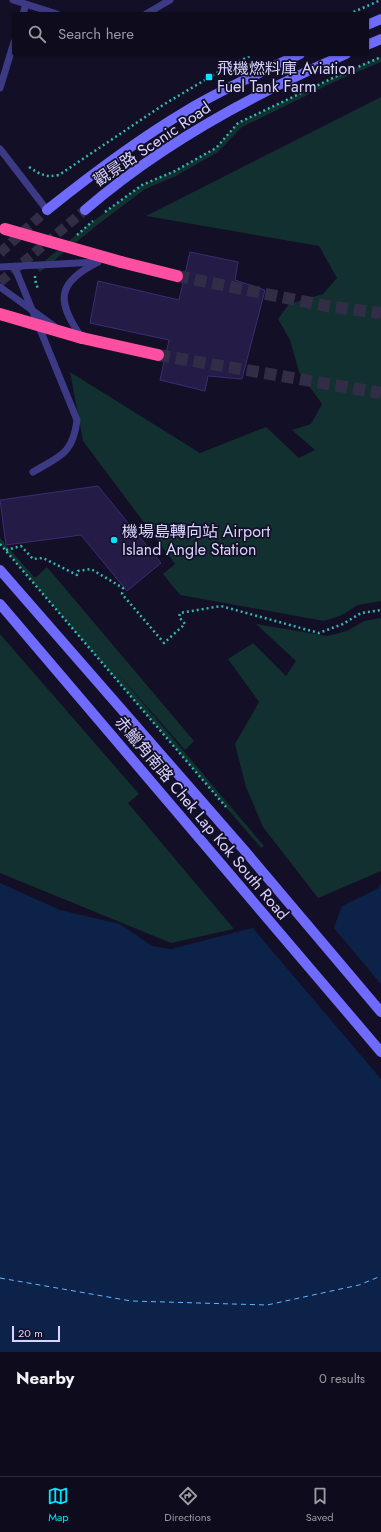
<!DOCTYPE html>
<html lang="en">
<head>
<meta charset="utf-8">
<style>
	:root { --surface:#0e0b1c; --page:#1c1929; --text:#f1f3f6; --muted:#9b9ba3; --line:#2e2b3b; --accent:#00e5ff }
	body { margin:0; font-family:Jost,"Noto Sans TC",sans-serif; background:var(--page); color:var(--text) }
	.scale { position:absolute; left:12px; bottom:10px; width:48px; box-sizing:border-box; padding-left:4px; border:2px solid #d9d4ff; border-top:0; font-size:11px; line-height:14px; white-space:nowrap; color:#d9d4ff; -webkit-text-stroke:3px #130f26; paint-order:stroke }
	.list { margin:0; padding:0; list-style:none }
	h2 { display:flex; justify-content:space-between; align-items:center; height:52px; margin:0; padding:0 16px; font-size:17px }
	h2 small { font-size:13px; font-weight:400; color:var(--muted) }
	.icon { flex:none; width:22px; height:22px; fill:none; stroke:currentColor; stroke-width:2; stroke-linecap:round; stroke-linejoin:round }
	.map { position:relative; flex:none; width:381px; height:1352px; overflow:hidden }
	.search { position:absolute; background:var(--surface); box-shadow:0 1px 3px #0004; left:12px; right:12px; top:12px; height:44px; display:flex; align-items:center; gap:10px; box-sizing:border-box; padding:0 14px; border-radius:4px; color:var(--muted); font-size:15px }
	.sheet { height:124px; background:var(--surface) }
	nav { display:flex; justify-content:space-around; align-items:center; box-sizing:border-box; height:56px; border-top:1px solid var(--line); background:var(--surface); font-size:11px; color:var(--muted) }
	nav a { display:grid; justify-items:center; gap:2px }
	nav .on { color:var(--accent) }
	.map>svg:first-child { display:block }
	.green { fill:#12302f }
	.water { fill:#0c2248 }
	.pier { fill:#130f26 }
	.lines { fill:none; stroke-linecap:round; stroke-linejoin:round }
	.ferry { stroke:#62b6ff; stroke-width:1; stroke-dasharray:5 4; stroke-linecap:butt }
	.building { fill:#241b47; stroke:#3b2d73 }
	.secondary-tunnel { stroke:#312d47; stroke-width:10; stroke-dasharray:10 5; stroke-linecap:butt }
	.motorway-tunnel { stroke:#312d47; stroke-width:12; stroke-dasharray:12 6; stroke-linecap:butt }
	.path { stroke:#2fb8b0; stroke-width:2.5; stroke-dasharray:2 3; stroke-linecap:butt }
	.service { stroke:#3d3a85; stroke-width:7 }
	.secondary { stroke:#6f6bff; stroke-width:10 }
	.motorway { stroke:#ff4fa3; stroke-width:12 }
	.service-bridge { stroke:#3d3a85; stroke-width:7 }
	.motorway-bridge { stroke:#ff4fa3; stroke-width:12 }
	.poi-dot { fill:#00e5ff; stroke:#130f26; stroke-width:1.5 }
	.labels { text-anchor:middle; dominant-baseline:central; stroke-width:3.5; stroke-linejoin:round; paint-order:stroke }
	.poi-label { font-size:16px; fill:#d9d4ff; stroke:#130f26; text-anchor:start }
	.street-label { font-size:16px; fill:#d9d4ff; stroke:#130f26 }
</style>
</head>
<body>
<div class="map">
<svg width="381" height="1352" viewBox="0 0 381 1352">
	<rect width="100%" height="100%" fill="#130f26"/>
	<!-- green -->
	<path class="green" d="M381,57v5l-45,19 -94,46 -24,25 -42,24 -31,13 -49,37 -56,46 -4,-4 56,-46 50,-37 33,-14 41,-23 22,-25 97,-46z
		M381,97v504l-23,4 -18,11 -16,5 -144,-26 -17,-21 12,-10 -92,-123 -13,-69 130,81 66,-26 33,31 16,-8 -23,-20 19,-6 11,-20 -23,-32 -9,-32 -12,-21 11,-15 34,-10 14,-16 -18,-32 -173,-30z
		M0,538l35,40 12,-11 147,174 -9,9 -70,-80 149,176 -3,2 -261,-304z
		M381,618v253l-63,27 -55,-71 -17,-40 -11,-43 24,-42 -31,-43 25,-16 33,33 10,-15 -40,-37 71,12 20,-5 17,-10z
		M0,634l139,160 -11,9 106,126 -63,14 -171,-70z"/>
	<!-- water -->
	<path class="water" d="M0,883l60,27 60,14 32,22 19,3 81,-21 79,7 11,-29 37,-18 2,-5v469h-381z"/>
	<!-- pier -->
	<path class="pier" d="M251,926l79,6 2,-6 49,58v95z"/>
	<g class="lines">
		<!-- ferry -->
		<path class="ferry" d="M0,1278l131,23 136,4 92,-20 22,-9"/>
	</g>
	<!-- building -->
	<path class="building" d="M190,252l48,10 -3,18 30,10 -23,89 -34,-3 -3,15 -45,-11 9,-40 -79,-17 8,-42 81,19z
		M98,486l63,77 -34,28 -46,-56 -75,10 -6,-45z"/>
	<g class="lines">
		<!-- secondary-tunnel -->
		<path class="secondary-tunnel" d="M0,253l47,-43
			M0,282l85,-72"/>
		<!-- motorway-tunnel -->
		<path class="motorway-tunnel" d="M177,276l149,30 55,7
			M158,355l223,38"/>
		<!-- path -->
		<path class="path" d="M349,14l32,-14
			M29,167c11,7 16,11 30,8l104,-70 67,-40 25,-11
			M105,212l37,-27 33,-14 41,-23 22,-25 97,-46 46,-20
			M77,235l16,-14
			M35,276v4l3,9
			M0,544l226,263
			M6,550l15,-4 12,13 10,-1 34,17 1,-4 13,-2 32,19 -1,6 42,49 21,-19 -6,-7 1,-4 41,-7 98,27 24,-9 18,-11 20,-3"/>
		<!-- service -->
		<path class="service" d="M13,0l44,14
			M23,14l3,-10
			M146,14l24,-14
			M0,88l14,-46
			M0,149l47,61
			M15,268l62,152c-4,34 -17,36 -44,52
			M82,338c-26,-37 -26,-55 16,-76"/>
		<!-- secondary -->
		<path class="secondary" d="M367,25l14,-6
			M367,45l14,-6
			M47,210c45,-36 90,-70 139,-99 36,-22 76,-39 114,-57
			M85,210c77,-67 168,-116 261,-156
			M0,570l245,281 136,161
			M0,604l381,448"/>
		<!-- motorway -->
		<path class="motorway" d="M121,262l56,14
			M82,338l76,17"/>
		<!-- service-bridge -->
		<path class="service-bridge" d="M0,267l98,-5
			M0,287l54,39"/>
		<!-- motorway-bridge -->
		<path class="motorway-bridge" d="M5,229l116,33
			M0,314l82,24"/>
	</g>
	<!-- markers -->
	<g class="poi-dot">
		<rect x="205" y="73" width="8" height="8" rx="2"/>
		<circle cx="114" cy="540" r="4"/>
	</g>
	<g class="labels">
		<!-- poi labels -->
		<g class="poi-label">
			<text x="217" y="68">飛機燃料庫 Aviation<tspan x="217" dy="18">Fuel Tank Farm</tspan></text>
			<text x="122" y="531">機場島轉向站 Airport<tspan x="122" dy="18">Island Angle Station</tspan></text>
		</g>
		<!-- street labels -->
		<g class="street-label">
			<text transform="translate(152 144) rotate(-34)">觀景路 Scenic Road</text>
			<text transform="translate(202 818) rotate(50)">赤鱲角南路 Chek Lap Kok South Road</text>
		</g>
	</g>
</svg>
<div class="scale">20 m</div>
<div class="search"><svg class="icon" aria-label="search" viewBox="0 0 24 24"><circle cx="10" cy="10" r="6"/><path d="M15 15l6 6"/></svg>Search here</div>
</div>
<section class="sheet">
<h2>Nearby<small>0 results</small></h2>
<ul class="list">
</ul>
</section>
<nav>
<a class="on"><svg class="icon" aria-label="map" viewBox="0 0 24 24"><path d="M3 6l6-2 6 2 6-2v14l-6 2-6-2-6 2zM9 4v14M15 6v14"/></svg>Map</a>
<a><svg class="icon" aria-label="directions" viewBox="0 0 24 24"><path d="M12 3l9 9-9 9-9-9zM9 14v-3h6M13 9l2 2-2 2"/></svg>Directions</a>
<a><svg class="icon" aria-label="saved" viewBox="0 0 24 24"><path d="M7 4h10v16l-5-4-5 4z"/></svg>Saved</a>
</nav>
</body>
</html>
